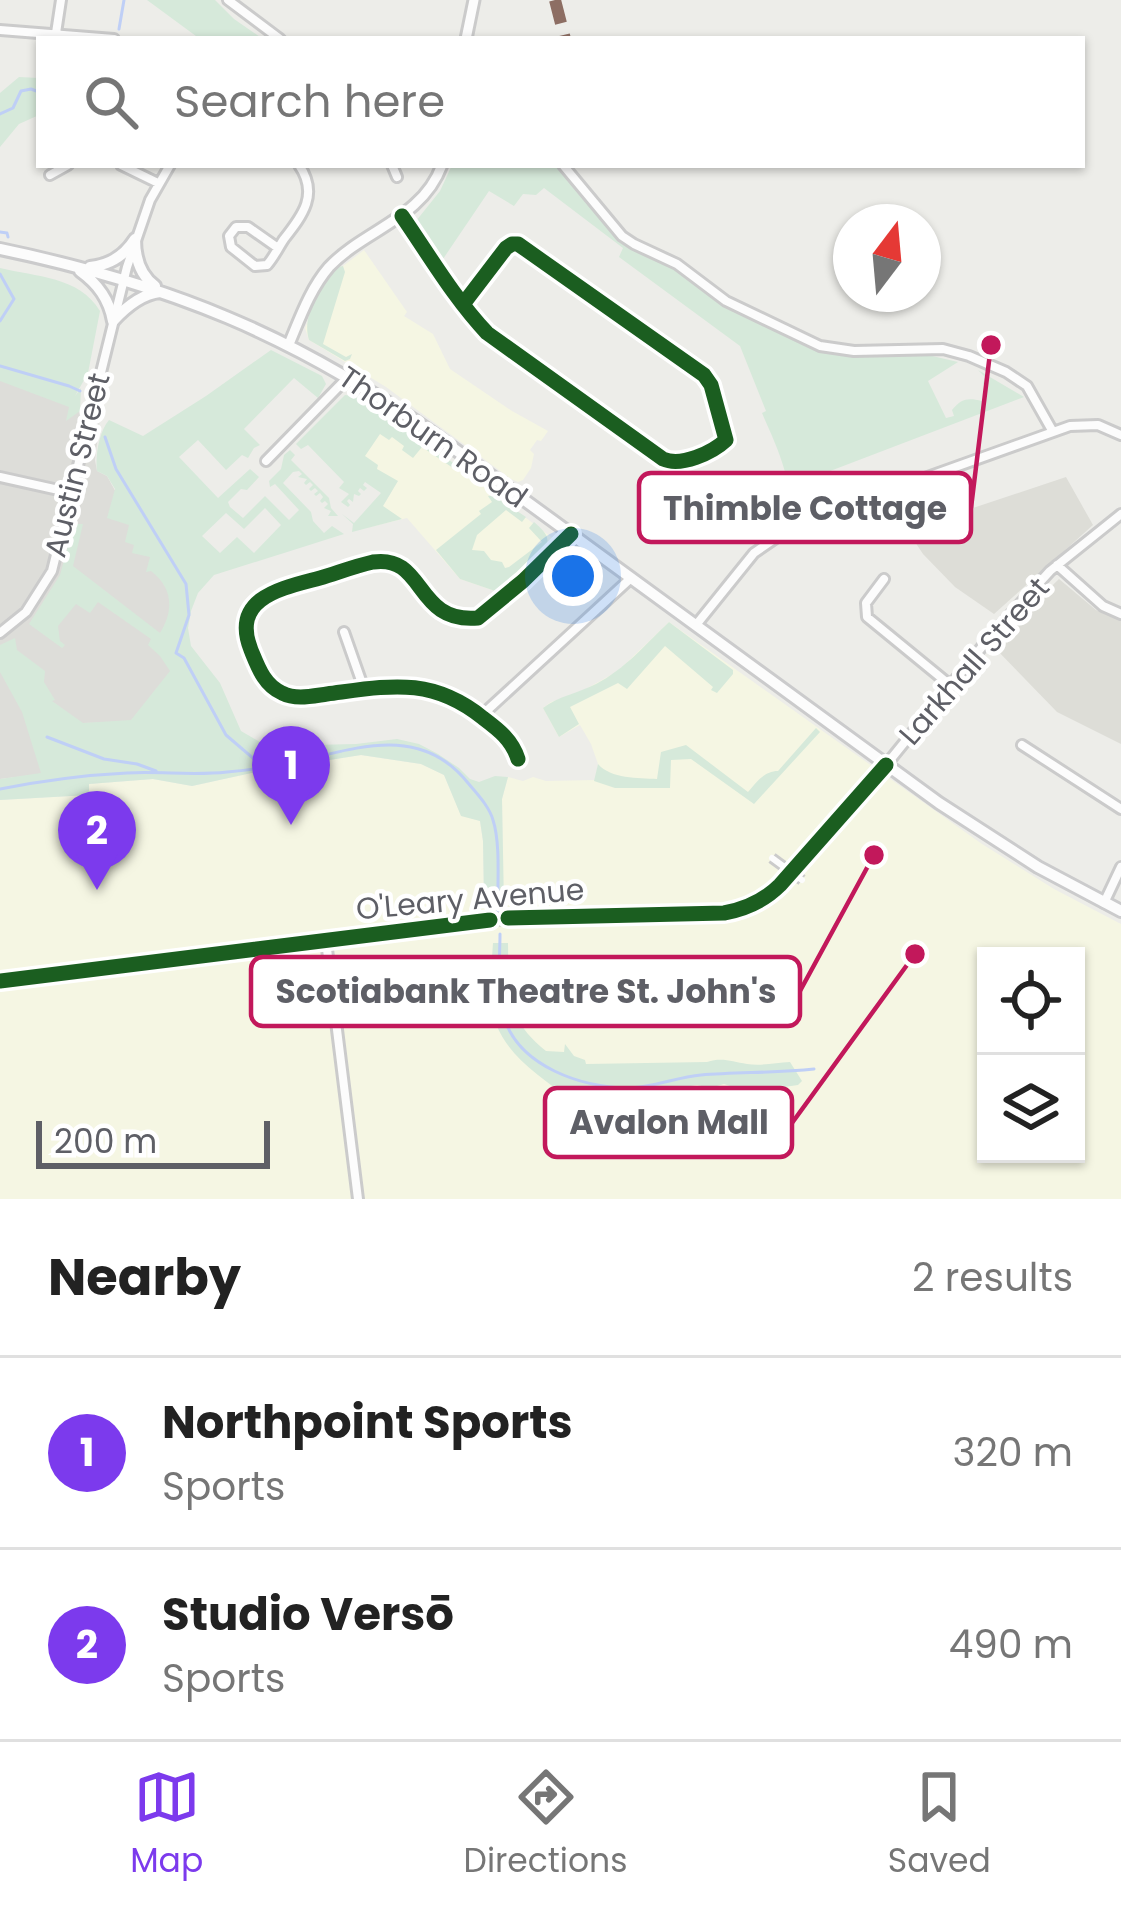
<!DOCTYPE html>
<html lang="en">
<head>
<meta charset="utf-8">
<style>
	:root { --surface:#fff; --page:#f6f6f6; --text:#222; --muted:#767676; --line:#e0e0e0; --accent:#7c3aed }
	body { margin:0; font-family:Poppins,sans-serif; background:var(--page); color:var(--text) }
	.controls { position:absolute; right:36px; bottom:36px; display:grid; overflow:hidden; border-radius:0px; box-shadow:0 3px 9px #0004 }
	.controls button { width:108px; height:108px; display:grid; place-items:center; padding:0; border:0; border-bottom:3px solid var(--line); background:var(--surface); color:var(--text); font:60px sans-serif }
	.compass { position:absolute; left:833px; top:204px; width:108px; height:108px; border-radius:50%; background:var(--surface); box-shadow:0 3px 9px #0004; rotate:16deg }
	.scale { position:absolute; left:36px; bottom:30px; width:234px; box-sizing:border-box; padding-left:12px; border:6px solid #5e5f66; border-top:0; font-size:33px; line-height:42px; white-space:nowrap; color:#5e5f66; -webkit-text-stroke:9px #fff; paint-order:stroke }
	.you { position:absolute; left:573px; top:576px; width:42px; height:42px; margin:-30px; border:9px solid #fff; border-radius:50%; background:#1a73e8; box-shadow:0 0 0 18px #1a73e833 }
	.badge { display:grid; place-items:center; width:78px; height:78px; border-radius:50%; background:var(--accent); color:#fff; font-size:39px; font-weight:700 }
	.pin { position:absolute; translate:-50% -99px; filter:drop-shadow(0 3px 6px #0008) }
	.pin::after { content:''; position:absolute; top:63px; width:42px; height:36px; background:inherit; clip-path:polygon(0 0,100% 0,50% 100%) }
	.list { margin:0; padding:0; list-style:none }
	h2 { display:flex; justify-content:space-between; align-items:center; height:156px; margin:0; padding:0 48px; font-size:51px }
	h2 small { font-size:39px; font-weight:400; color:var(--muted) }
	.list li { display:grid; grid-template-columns:78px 1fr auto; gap:36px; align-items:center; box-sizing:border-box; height:192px; padding:0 48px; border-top:3px solid var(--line) }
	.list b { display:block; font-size:45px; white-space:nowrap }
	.list p { margin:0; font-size:39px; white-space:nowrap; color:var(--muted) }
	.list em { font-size:39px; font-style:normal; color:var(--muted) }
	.icon { flex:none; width:66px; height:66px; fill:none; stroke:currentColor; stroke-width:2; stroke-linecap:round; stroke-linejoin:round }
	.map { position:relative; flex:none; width:1121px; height:1199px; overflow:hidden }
	.search { position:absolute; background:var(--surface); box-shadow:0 3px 9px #0004; left:36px; right:36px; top:36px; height:132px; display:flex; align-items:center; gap:30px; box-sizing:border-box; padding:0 42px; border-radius:0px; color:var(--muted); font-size:45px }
	.sheet { height:540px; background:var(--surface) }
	nav { display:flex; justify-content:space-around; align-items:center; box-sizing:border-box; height:168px; border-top:3px solid var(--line); background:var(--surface); font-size:33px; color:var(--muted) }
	nav a { display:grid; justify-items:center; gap:6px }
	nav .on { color:var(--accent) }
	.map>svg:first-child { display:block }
	.commercial { fill:#f5f6e3; fill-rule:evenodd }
	.industrial { fill:#ddddd9 }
	.education { fill:#ddddd7 }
	.green { fill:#d6e9da; fill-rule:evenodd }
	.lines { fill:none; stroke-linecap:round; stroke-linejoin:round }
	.stream { stroke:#bfcff6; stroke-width:3 }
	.minor-casing { stroke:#cbcbcb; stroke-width:14 }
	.tertiary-casing { stroke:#cbcbcb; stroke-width:15 }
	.secondary-casing { stroke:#cbcbcc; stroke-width:16 }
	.minor { stroke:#fcfcfc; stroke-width:8 }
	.tertiary { stroke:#fcfcfc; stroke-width:9 }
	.secondary { stroke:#fcfcfc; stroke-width:10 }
	.pedestrian-bridge-casing { stroke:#cbcbcb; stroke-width:12; stroke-linecap:butt }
	.pedestrian-bridge { stroke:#fcfcfc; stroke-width:6 }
	.quiet { stroke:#8d6e63; stroke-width:12; stroke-dasharray:24 12; stroke-linecap:butt }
	.cycleway-casing { stroke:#fff; stroke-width:22 }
	.cycleway { stroke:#1b5e20; stroke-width:15 }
	.labels { text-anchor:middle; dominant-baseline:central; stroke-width:9; stroke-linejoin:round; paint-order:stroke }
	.street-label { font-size:30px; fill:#5e5f66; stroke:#fff }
	.leader { fill:none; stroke:#c2185b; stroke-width:4.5 }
	.callout-dot { fill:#c2185b; stroke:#fff; stroke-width:4.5 }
	.callout { fill:#fff; stroke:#c2185b; stroke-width:4.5 }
	.callout-label { font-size:33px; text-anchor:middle; font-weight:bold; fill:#5e5f66 }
</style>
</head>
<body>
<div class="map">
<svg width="1121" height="1199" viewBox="0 0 1121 1199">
	<rect width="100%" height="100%" fill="#edede9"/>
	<!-- commercial -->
	<path class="commercial" d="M364,250l43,62 -3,4 29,18 17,35 62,42 36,20 -7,10 -4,-1 -7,10 4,4 -3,14 -8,12 -5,2 -7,-3 -125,-92 -77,-47 -4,-12 21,-48 12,-13 5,-1z
		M385,415l70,49 100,76 -57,52 -38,-13 -53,-61 -37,9 22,-36 -33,-24 3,-17z
		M669,622l313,222 72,45 67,35v275h-1121v-399l88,-5v-11l65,-5 39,7 68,-15 101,-16 60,9 23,11 17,40 19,6 3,20 1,58 7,11 12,-1 -1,-110 6,-22 15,4 10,-4 13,4 49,-1 3,-16 -7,-20 -11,-19 -21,12 -16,-29 8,-6 26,-8 41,-23zM986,956h90v198h-90z"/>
	<!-- industrial -->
	<path class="industrial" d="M0,379l73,25 27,14 -5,42 2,11 10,5 40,73 25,30v30l-11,25 32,87 -110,2 -42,51 -41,5z"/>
	<!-- education -->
	<path class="education" d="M1066,477l27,48 -99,89 -39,-27 -32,-33 -16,-24z
		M1059,579l37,31 25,10v124l-64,-32 -62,-64 30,-36z"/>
	<!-- green -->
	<path class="green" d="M147,0h68l19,19 29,20h-63z
		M19,77l20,1v37l-20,9 -19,23v-54z
		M452,165h105l65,77 55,27 35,29 110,53 27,5 79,-1 30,7 -30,19 18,37 8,-2 -2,-6c10,-12 16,-12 30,-9l4,-15 -3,-2 2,-7 -7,-7 46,27 -220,84 -60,28 -5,-20 46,-17c-6,-22 -14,-38 -23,-59l4,-2 -26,-65 -121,-89 4,-9 -79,-60 -8,7 -13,-1 -9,12 -25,-15 -46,68 -27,-38 24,-30z
		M343,266l2,6 -22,72 23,13 6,-3 -2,5 -5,2 -36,-21c-8,-25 12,-55 29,-73z
		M0,268c36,9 79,8 100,43l-12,62 -13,23 6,-8 -1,23 -14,10 3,-14 -69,-26z
		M271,350l51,26 4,8 -8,14 -24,-20 -50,51 16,16 -6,3 -6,10 -6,-3 -16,15 -28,-30 -19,17 39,41 32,-29 9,8 -12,13 -6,-1 -13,13 2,5 13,11 22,-22 24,24 10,-10 -24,-26 -5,3 -1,-6 12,-12 3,-14 6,-5 5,5 -4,5 38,38 2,10 7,8h-10l3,-5 -7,-3 4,-4 -3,-3 -3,2 -2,-2 3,-4 -3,-4 -4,3 -2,-2 4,-3 -3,-3 -4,3 -2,-2 4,-4 -3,-3 -4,3 -2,-2 3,-4 -9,-2 4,-3 -3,-3 -6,1 -10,11 28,29 2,9 11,12 8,-7 12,8 -130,41 -16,18 -7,18 -3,17 3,18 29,37 21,48 26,15 89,-2 41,-5 22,5 19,10 21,14 11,11 9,3 16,-6 13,1 -6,22 2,106 -20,-6 -1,-58 -3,-20 -19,-5 -17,-41 -23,-11 -60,-9 -101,16 -68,15 -39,-7 -64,5v11l-89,5v-21l41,-6 -19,-61 -22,-40v-27l15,-7 2,12 28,21 -1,11 11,18 -3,1 31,22 48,-3 39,-49 -10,-15 -12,-11 3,-6 -53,-37 -8,11 -14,-9 -18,22 2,15 5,4 -3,3 -33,-24 31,-49 14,-51h9l-10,42 87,67c14,-23 13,-45 -9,-62l-5,1 4,-15 -18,-4 2,-8 -9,-3 4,-17 -22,-7 8,-29 -8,-13 -10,-5c-2,-15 2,-39 12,-51l34,16 63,-40zM265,508l16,17 -27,28 -17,-16 -17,16 -18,-17 24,-23 18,16z
		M345,395l10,1 100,68 -2,4 -31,-21 -9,11 -11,-8 2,-4 -12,-9 -3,3 -9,-6 -15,22 13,9 -1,4 21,12 -15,25 19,13 -50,13 1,-8 -11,-10 12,9 27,-30 -16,-11 -2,3 4,3 -3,3 -4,-3 -2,3 3,3 -2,2 -5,-2 -1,8 -4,-3 -2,2 3,4 -2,2 -7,-5 8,-8 -10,-6 5,-6 -36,-37 -7,4 -5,-5z
		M493,495l33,22 -4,5 -16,-12 -29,25 -5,15 12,1 7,9 11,2 3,6 4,-1 33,-25 -13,-14 5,-6c9,8 18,15 11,27l-47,43 -38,-13 -24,-29 45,-36 -2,-3 13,-9 -4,-6z
		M669,622l64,48v4l-16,19 -6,-3 2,-3 -48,-41 -38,43 -9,-6 -48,24 9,17 -20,13 -16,-29c15,-12 36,-15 53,-24 29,-15 50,-40 73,-62z
		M816,728l4,4 -66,72 -63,-45 -20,1 -1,28h-55l-21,-7 4,-17c13,15 40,14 59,15l4,-27 25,-7 62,47c8,-9 16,-21 30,-21z
		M493,943h15c1,50 -4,74 38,108l18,1 1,-8 9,12 11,4 1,4 121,-2c16,-5 25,0 40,2 14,2 29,-1 43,-2l12,19 -4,4 -21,3 -38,1 -15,-5 -14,4 -13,-3 -55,9 -24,1 -32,-4 -17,8c-28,-23 -59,-40 -73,-75 -6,-14 -6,-32 -9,-47l4,-5z"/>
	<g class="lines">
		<!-- stream -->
		<path class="stream" d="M119,29l5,-29
			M0,114l13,-6 8,-17 10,-2 8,3
			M0,232l7,1 1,4
			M0,321l14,-22 -14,-25
			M0,366l69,20 11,5
			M105,437l11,32 70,115 3,31 -13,38 8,5 42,77 36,31
			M47,737l57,22 33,5 19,7
			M0,789c41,-8 85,-14 127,-16 34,-2 66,3 100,-1 27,-2 55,-7 81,-13 58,-14 116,-31 160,24 9,11 21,23 25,37 8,25 4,65 5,92
			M500,934c0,27 -4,59 4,84 16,49 77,69 124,70 24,0 49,-11 73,-13 38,-3 75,-2 113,-6"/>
		<!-- minor casing -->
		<g class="minor-casing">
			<path id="minor" d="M228,0l52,39
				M0,30l114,9
				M56,33l5,-33
				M121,165l37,18
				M392,165l5,12
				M563,165l59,71 12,8 43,20 49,37 94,45 34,5 89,-2 26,7 37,16 21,14 26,46
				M50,175l18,-10
				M402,216c27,39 52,82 85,117l176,126c18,8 49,-6 63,-19l-15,-55 -7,-10 -186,-131h-6l-6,4 -42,55
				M278,248l-30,-21h-12l-7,9 2,11 24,19 12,-1c7,-8 11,-17 17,-26 19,-24 35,-45 15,-74
				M266,461l82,-84
				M0,477l72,16
				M1057,565l46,41 18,8
				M884,579l-18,24 1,14 83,68
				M696,625l58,-72 35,-24 24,-11 257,-92 28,-1 23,10
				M344,632l20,57
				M0,633l26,-21 26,-41 75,-304 23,-67 20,-35
				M481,716l150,-138
				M1022,745l99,64
				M518,759c-6,-19 -19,-29 -35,-41 -52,-42 -94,-32 -156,-24 -15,2 -31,6 -45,-1 -18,-8 -24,-26 -31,-43 -21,-53 32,-62 69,-72 17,-5 35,-12 53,-16 53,-8 41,62 105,56l45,-37 48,-47
				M886,765l104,-128 60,-66 71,-57
				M1104,903l17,-36
				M326,941l32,258"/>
		</g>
		<!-- tertiary casing -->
		<g class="tertiary-casing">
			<path id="tertiary" d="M466,39l8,-39
				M289,344c11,-26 21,-55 40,-77 36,-38 93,-48 113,-102
				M0,981l508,-63 216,-5c22,-4 40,-12 56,-28l106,-120"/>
		</g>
		<!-- secondary casing -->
		<g class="secondary-casing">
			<path id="secondary" d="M135,239c0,18 5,36 20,47
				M0,249c168,35 294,86 434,185l505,369 99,64 83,44
				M90,267c20,-2 35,-12 45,-28
				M80,271c18,13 29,28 33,50
				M113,321c12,-13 28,-27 47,-29"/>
		</g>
		<!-- minor -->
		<use href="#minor" class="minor"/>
		<!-- tertiary -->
		<use href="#tertiary" class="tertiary"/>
		<!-- secondary -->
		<use href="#secondary" class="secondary"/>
		<!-- pedestrian-bridge casing -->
		<g class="pedestrian-bridge-casing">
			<path id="pedestrian-bridge" d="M772,858l30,22"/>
		</g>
		<!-- pedestrian-bridge -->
		<use href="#pedestrian-bridge" class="pedestrian-bridge"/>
		<!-- quiet -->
		<path class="quiet" d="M555,0l10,39"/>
		<!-- cycleway casing -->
		<g class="cycleway-casing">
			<path id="cycleway" d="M402,216c27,39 52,82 85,117l176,126c18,8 49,-6 63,-19l-15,-55 -7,-10 -186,-131h-6l-6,4 -42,55
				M518,759c-6,-19 -19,-29 -35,-41 -52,-42 -94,-32 -156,-24 -15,2 -31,6 -45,-1 -18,-8 -24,-26 -31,-43 -21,-53 32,-62 69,-72 17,-5 35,-12 53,-16 53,-8 41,62 105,56l45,-37 48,-47
				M508,918l216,-5c22,-4 40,-12 56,-28l106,-120
				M0,981l490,-61"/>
		</g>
		<!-- cycleway -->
		<use href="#cycleway" class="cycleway"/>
	</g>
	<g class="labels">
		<!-- street labels -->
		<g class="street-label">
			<text transform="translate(433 437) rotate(35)">Thorburn Road</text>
			<text transform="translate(77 465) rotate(-76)">Austin Street</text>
			<text transform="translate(974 661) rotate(-49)">Larkhall Street</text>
			<text transform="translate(470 899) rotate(-5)">O'Leary Avenue</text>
		</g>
	</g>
	<!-- callouts -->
	<path class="leader" d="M991 345L971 508M874 855L800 991M915 954L792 1123"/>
	<g class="callout-dot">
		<circle cx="991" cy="345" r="12"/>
		<circle cx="874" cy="855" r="12"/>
		<circle cx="915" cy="954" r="12"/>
	</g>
	<g class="callout">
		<rect x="639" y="473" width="332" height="69" rx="12"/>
		<rect x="251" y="957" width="549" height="69" rx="12"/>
		<rect x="545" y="1088" width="247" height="69" rx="12"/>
	</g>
	<g class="callout-label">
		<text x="805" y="520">Thimble Cottage</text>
		<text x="526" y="1003">Scotiabank Theatre St. John's</text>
		<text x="669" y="1134">Avalon Mall</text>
	</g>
</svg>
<div class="controls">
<button><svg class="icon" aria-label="locate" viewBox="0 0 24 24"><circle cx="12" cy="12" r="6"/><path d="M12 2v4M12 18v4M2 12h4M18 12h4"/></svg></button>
<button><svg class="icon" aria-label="layers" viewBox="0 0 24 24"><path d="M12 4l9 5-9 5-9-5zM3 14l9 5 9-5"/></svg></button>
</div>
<svg class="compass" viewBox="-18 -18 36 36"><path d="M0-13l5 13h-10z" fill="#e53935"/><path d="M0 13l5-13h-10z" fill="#767676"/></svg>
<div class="scale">200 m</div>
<div class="you"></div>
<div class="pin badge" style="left:291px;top:825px">1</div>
<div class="pin badge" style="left:97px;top:890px">2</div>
<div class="search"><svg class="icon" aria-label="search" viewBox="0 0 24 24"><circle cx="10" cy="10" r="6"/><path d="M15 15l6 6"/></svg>Search here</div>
</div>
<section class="sheet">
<h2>Nearby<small>2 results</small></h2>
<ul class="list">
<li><span class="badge">1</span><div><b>Northpoint Sports</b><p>Sports</p></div><em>320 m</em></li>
<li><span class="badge">2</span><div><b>Studio Versō</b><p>Sports</p></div><em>490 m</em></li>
</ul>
</section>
<nav>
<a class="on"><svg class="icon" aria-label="map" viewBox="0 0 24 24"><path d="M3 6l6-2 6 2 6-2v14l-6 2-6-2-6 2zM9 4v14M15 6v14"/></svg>Map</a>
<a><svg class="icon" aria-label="directions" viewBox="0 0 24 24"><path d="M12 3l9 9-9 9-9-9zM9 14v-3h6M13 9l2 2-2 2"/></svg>Directions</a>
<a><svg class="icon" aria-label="saved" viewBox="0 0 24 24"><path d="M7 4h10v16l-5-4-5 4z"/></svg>Saved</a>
</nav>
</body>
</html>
